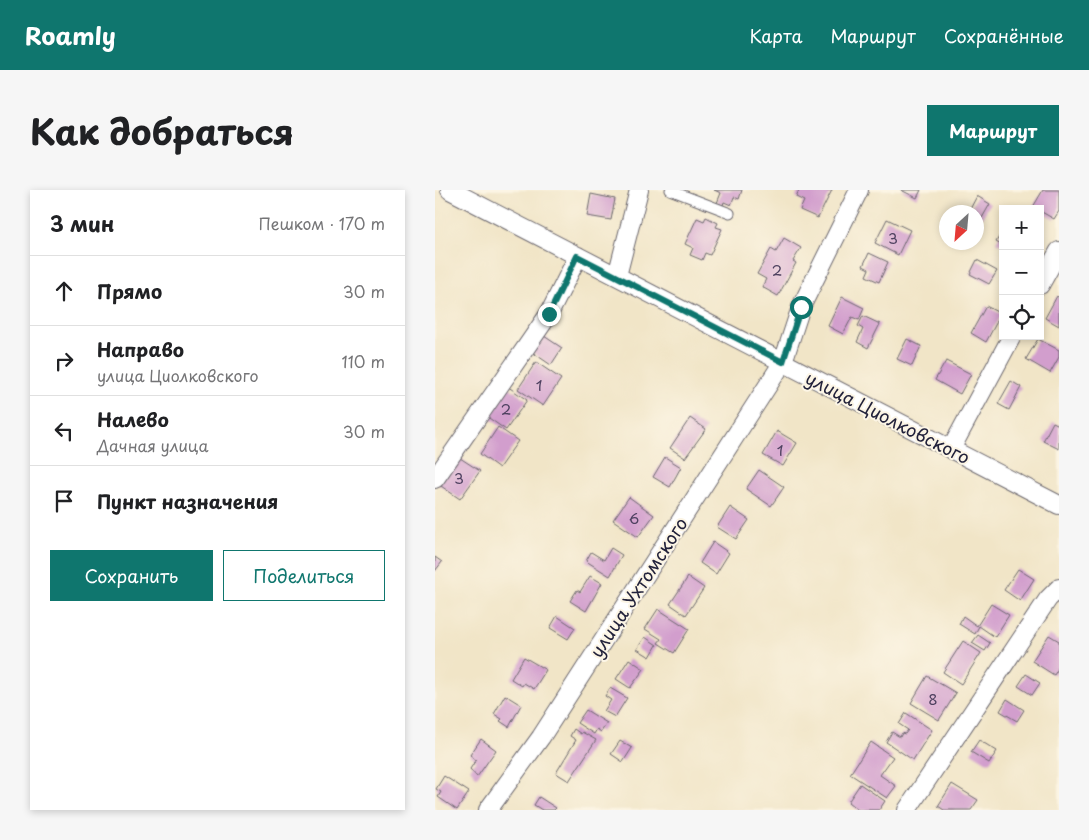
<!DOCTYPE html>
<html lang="ru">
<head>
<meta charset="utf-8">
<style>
	:root { --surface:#fff; --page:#f6f6f6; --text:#202124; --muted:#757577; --line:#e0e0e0; --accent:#0f766e }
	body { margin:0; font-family:"Playpen Sans",sans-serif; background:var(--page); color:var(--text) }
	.controls { position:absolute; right:15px; top:15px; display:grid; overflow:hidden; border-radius:0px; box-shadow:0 2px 8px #0003 }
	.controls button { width:45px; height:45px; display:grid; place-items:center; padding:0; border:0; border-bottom:1px solid var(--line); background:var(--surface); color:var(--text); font:25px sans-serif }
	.compass { position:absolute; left:504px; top:15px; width:45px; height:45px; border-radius:50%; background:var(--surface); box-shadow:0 2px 8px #0003; rotate:206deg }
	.stop { position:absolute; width:15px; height:15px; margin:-11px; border:4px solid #0f766e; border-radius:50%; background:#fff }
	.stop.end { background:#0f766e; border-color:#fff; box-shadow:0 1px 5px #0008 }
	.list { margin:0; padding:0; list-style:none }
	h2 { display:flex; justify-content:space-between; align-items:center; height:65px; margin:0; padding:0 20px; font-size:21px }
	h2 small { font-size:16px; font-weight:400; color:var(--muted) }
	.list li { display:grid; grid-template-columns:32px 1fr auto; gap:15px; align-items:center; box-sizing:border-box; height:70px; padding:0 20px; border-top:1px solid var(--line) }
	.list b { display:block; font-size:19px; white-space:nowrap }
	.list p { margin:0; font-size:16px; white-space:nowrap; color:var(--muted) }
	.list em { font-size:16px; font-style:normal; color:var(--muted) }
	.actions { display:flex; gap:10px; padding:15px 20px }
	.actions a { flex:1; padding:11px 0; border:1px solid var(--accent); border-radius:0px; text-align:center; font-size:18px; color:var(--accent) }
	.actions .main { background:var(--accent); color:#fff }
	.icon { flex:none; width:28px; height:28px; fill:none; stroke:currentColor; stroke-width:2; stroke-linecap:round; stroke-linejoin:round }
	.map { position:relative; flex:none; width:624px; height:620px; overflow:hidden; border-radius:0px }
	header { display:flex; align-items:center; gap:30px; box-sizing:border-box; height:70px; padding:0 25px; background:var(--accent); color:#fff }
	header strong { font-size:24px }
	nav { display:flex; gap:28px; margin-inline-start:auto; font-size:18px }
	.intro { display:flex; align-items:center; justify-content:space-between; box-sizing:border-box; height:120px; padding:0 30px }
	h1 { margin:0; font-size:35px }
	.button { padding:12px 22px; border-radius:0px; background:var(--accent); color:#fff; font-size:18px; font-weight:700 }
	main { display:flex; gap:30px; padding:0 30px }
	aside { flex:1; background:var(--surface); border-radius:0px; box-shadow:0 2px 8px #0003 }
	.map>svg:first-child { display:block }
	.building { fill:#d29ecd }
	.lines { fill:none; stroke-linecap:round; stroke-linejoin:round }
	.lane-casing { stroke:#6a666c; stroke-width:11 }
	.street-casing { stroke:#6a666c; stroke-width:20 }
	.lane { stroke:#fff; stroke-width:9 }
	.street { stroke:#fff; stroke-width:18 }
	.route { stroke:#0f766e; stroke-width:6 }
	.labels { text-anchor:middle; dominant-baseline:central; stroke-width:4; stroke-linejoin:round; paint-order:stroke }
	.number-label { font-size:15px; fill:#4e4160 }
	.street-label { font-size:18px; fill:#22223b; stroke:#fcf5e5 }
</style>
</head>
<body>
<header>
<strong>Roamly</strong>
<nav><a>Карта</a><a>Маршрут</a><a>Сохранённые</a></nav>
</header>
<div class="intro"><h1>Как добраться</h1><a class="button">Маршрут</a></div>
<main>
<aside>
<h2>3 мин<small>Пешком · 170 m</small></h2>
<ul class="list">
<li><svg class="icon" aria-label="ahead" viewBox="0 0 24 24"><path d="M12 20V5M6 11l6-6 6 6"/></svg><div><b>Прямо</b></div><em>30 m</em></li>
<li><svg class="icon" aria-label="right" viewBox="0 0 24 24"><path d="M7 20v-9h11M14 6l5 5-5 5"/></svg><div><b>Направо</b><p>улица Циолковского</p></div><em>110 m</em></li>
<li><svg class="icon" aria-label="left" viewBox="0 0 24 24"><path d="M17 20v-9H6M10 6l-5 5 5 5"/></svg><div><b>Налево</b><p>Дачная улица</p></div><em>30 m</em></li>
<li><svg class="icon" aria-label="arrive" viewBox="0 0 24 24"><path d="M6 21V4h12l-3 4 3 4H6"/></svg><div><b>Пункт назначения</b></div></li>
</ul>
<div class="actions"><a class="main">Сохранить</a><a>Поделиться</a></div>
</aside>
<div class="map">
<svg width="624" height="620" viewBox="0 0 624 620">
	<rect width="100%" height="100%" fill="#fcf5e5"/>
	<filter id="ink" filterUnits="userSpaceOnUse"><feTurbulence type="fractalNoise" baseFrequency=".02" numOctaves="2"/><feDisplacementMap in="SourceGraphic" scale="10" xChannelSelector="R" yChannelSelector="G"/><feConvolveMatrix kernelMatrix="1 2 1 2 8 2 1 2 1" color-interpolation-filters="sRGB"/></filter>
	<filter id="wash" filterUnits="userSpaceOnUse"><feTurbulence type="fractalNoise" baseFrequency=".0096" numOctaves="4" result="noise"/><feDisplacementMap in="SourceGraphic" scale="20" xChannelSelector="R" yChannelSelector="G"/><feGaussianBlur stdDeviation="1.12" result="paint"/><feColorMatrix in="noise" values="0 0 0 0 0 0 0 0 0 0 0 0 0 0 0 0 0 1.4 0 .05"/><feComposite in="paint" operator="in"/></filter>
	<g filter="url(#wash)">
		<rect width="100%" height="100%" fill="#f1e5c7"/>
		<g id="blocks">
			<!-- building -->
			<path class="building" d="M279,0h28l-3,9 -5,-2 -3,8 -7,-3 -1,3 -6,-2 4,-10z
				M364,0h33l-14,28 -18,-8 4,-9 -8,-4z
				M466,0h20l-4,8z
				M608,0h16v21l-5,8 -14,-8v-2l-7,-2z
				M156,4l24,5 -4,21 -24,-4z
				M542,6l13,8 -8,14 -5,-3v-3l-8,-1z
				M271,27l12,6 -2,4 6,2 -12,26 -5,-2 -3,7 -12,-5 3,-7 -8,-4 12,-26 7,3z
				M452,29l23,11 -12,25 -23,-12z
				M568,40v16l-7,-4z
				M349,48l17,10 -8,13 3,2 -18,33 -16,-9 4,-8 -9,-5 14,-25 5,3z
				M434,63l19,9 -9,20 -13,-6 3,-7 -6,-3z
				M542,70l20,11 -8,13 -19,-10z
				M622,106l2,2v28l-14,-8z
				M407,107l22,11 -5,12 -7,-3 -9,17 -15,-8z
				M551,116l15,8 -15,28 -15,-9z
				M428,126l17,8 -12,24 -11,-6 6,-13 -5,-3z
				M106,144l21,14 -11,17 -22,-15z
				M472,149l14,7 -9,20 -15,-7z
				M603,149l21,11v7l-9,16 -24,-14z
				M511,171l25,13 -11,20 -25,-14z
				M101,172l25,17 -18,27 -25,-17z
				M576,191l10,6 -12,23 -11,-6z
				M72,196l20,14 -21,30 -20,-14z
				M255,228l16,11 -21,29 -15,-10z
				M618,232l6,3v24l-16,-8z
				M63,237l20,14 -19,27 -19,-14z
				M342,241l20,12 -14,23 -20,-11z
				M22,266l23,15 -20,28 -22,-15z
				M230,267l16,10 -11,20 -17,-10z
				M324,280l25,17 -13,19 -25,-17z
				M194,307l25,18 -16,22 -25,-17z
				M295,317l19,13 -13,19 -19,-12z
				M278,352l16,11 -13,21 -16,-11z
				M176,358l11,7 -12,21 -24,-15 5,-9 13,8z
				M0,367l7,5 -7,9z
				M583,379l16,10 -14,22 -16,-11z
				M155,386l12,7 -16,28 -16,-10 7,-11 3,2z
				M253,387l16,11 -18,27 -16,-11z
				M556,414l18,11 -14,22 -16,-11 -4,8 -16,-10 4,-8 14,10z
				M223,419l31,20 -15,24 -16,-10 3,-4 -16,-10z
				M122,426l18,12 -7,11 -18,-11z
				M543,445l12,8 -5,8 -13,-8z
				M614,445l10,6v26l-5,8 -22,-14z
				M210,447l12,8 -7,12 -13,-8z
				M528,451l18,12 -20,31 -18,-12z
				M89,467l22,13 -12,19 -10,-6 -2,3 -11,-7z
				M194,469l15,10 -14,19 -14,-9z
				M591,484l14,9 -8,12 -14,-9z
				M492,486l29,17 -17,27 -28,-17z
				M175,498l17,10 -12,19 -11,-6 7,-11 -6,-4z
				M70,505l16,10 -12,22 -9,-6 2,-2 -8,-5z
				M572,509l17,11 -7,11 -17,-10z
				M151,520l21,13 -6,9 -4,-3 -3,5 -17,-11z
				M471,523l26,17 -19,30 -27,-18 6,-10 8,5 2,-4 3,1 3,-4 -9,-6z
				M139,539l7,5 1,-2 14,8 -27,41 -13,-8 20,-33 -6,-4z
				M46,549l15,11 -19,27 -7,-8 6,-9 -6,-5z
				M544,550l18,11 -8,12 -18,-11z
				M185,551l12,7 -9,14 -12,-8z
				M436,552l22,15 -13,18 16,11 -9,12 -37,-24z
				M9,586l25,16 -12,18 -19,-13 3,-5 -5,-3z
				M425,594l25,17 -6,9h-21l-10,-8z
				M517,594l26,16 -7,10h-27l-6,-4z
				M104,607l17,11 -2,2h-12l-8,-5z"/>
		</g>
	</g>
	<g filter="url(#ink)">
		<use href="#blocks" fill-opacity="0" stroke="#6a666c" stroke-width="1"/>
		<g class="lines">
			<!-- lane casing -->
			<g class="lane-casing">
				<path id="lane" d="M235,0l60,23"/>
			</g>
			<!-- street casing -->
			<g class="street-casing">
				<path id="street" d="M15,0l609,315
					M182,86l22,-86
					M605,95l19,-34
					M516,259l61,-113
					M0,289l114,-165 29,-58
					M53,620l53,-73 242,-375 18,-55 58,-117
					M472,620l141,-211 11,-11"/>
			</g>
			<!-- lane -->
			<use href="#lane" class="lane"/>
			<!-- street -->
			<use href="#street" class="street"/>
		</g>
	</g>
	<g class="lines" filter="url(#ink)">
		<!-- route -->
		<path class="route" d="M114,124l28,-58 206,106 18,-55"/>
	</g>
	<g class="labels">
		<!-- number labels -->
		<g class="number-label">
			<text x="458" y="47">3</text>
			<text x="342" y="79">2</text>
			<text x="104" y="194">1</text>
			<text x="71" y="218">2</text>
			<text x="345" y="259">1</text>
			<text x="24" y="287">3</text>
			<text x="199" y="327">6</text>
			<text x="498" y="508">8</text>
		</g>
		<!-- street labels -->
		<g class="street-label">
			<text transform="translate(453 227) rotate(27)">улица Циолковского</text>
			<text transform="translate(203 397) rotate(-57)">улица Ухтомского</text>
		</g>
	</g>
</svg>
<div class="controls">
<button>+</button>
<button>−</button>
<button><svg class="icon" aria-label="locate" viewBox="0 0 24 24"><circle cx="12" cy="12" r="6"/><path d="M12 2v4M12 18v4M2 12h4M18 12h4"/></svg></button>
</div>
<svg class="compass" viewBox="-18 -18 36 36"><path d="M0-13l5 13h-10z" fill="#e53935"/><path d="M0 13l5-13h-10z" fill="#757577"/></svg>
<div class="stop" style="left:366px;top:117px"></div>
<div class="stop end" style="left:114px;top:124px"></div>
</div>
</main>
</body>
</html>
